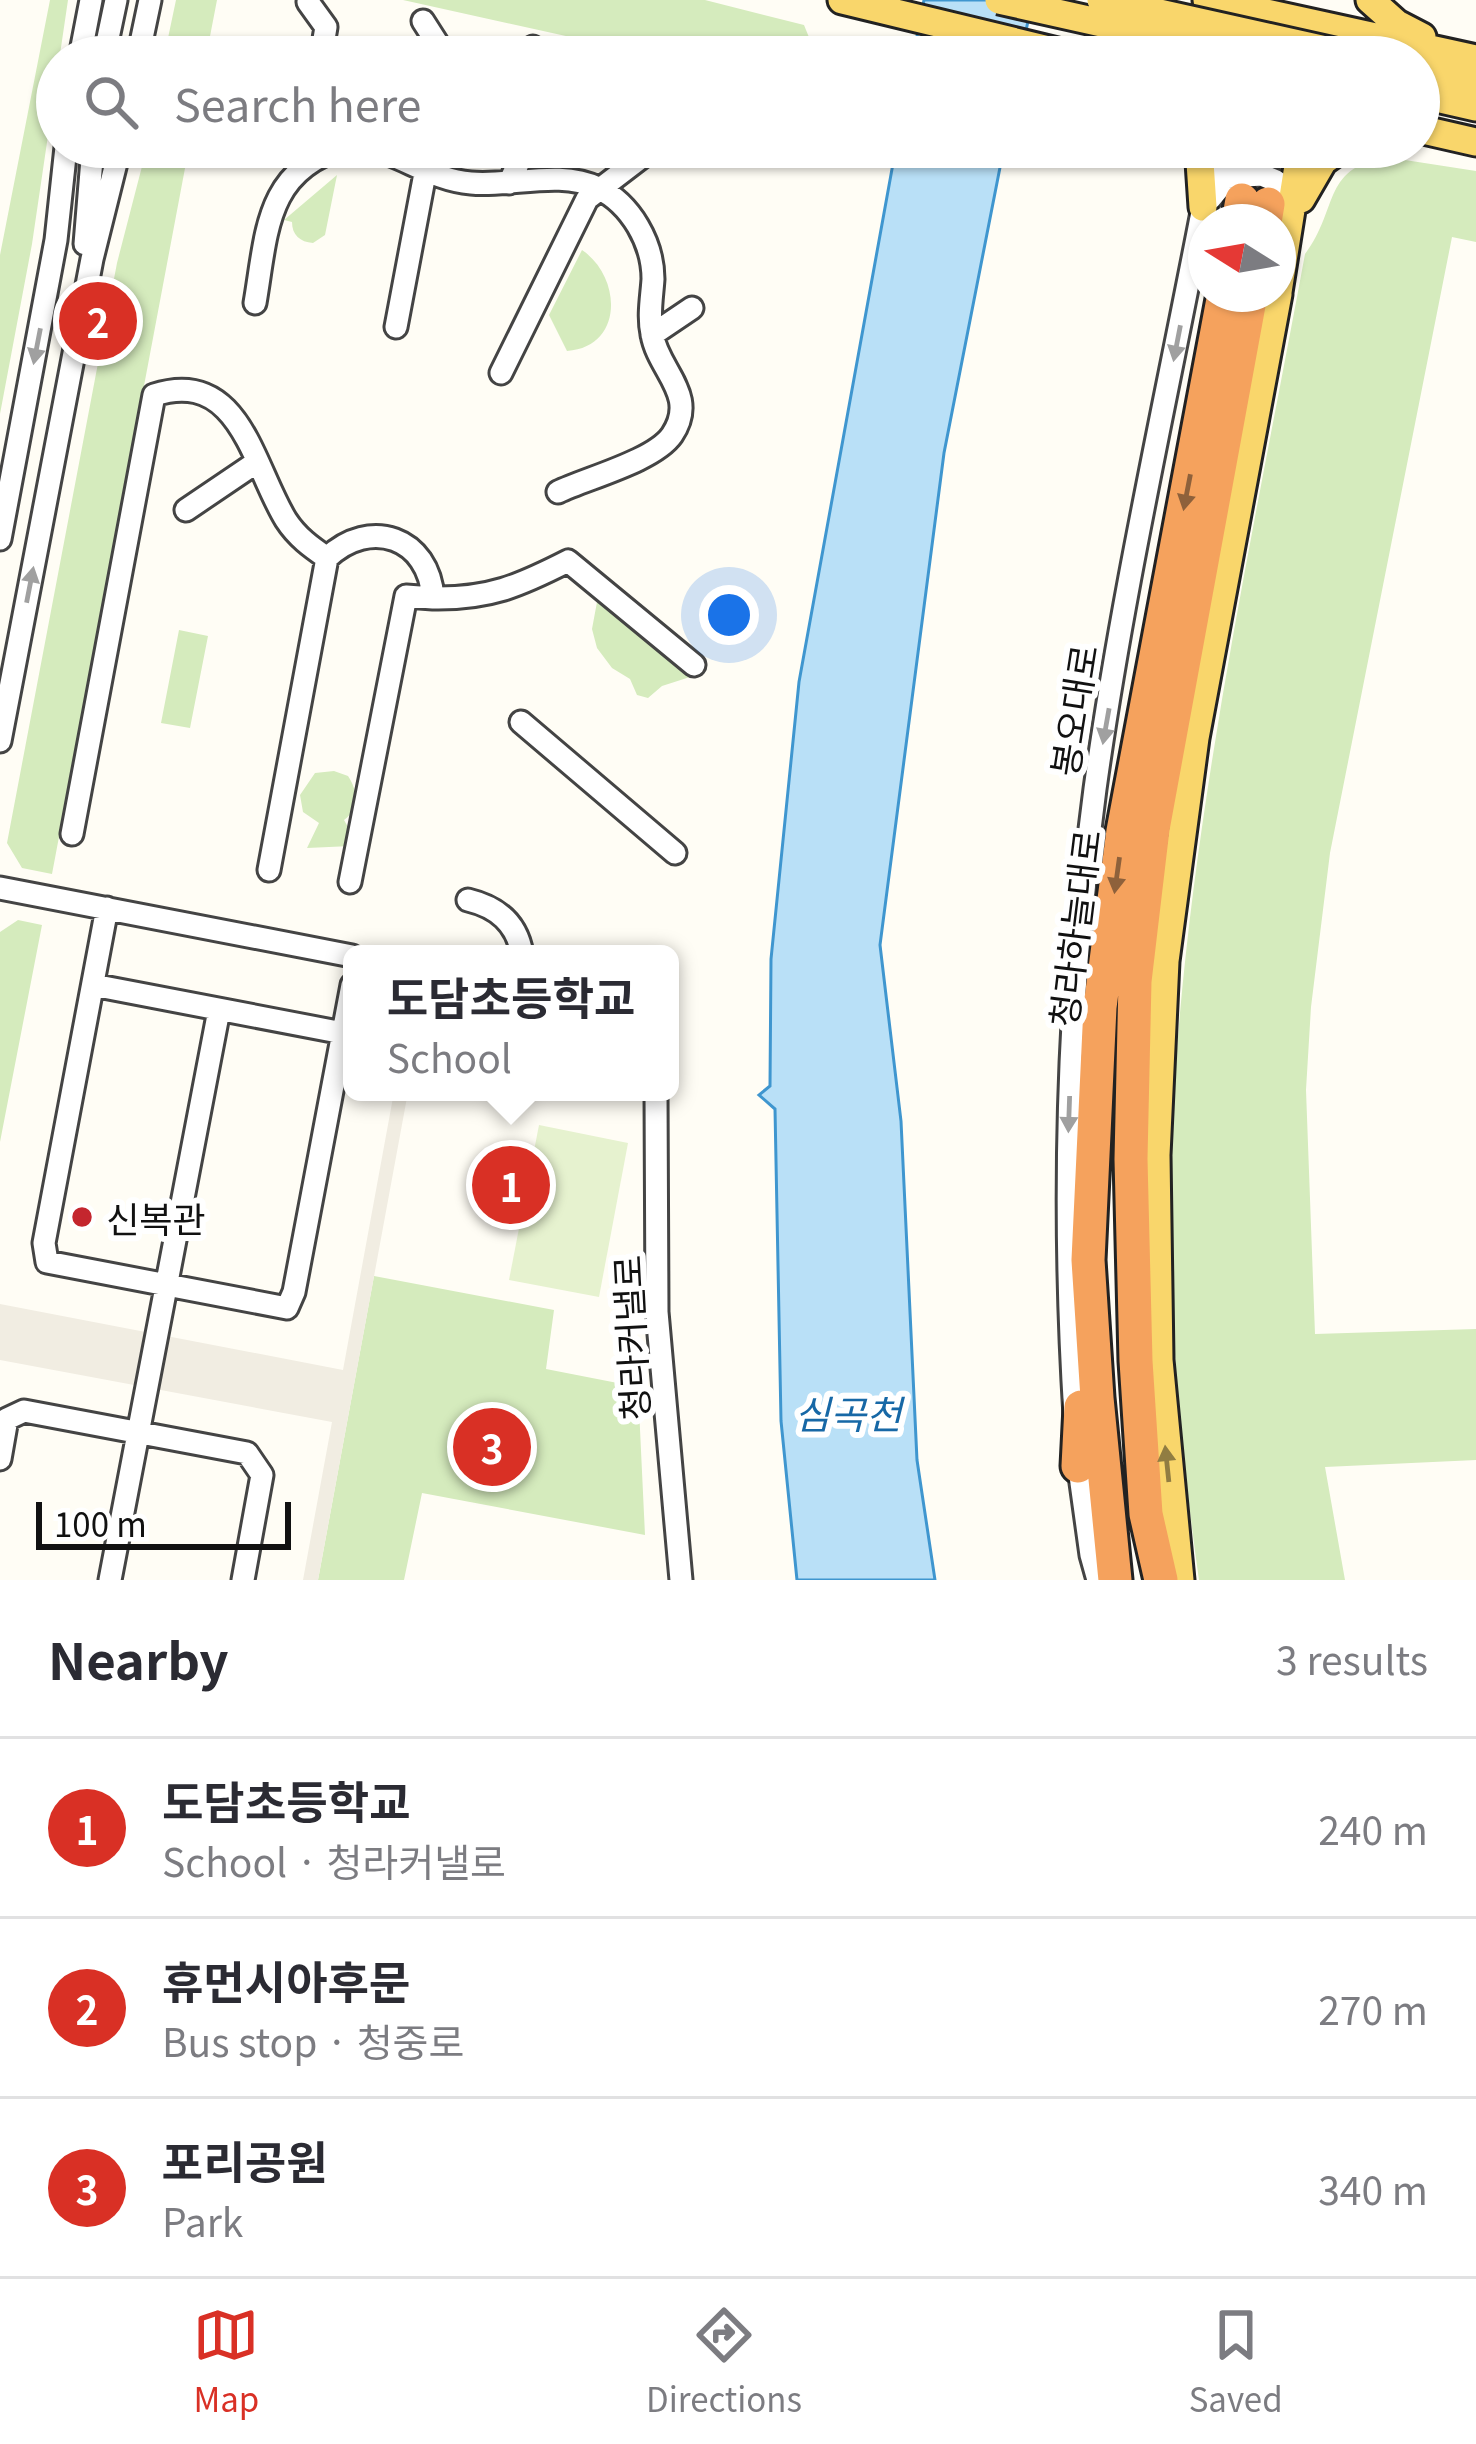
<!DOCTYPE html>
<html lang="en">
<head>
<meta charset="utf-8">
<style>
	:root { --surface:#fff; --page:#f7f7f7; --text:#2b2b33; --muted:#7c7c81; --line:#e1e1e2; --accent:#d93025 }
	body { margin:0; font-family:Georgia,"Noto Sans KR",serif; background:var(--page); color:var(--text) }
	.compass { position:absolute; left:1188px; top:204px; width:108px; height:108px; border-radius:50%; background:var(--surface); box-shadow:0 3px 9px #0004; rotate:281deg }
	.scale { position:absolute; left:36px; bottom:30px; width:255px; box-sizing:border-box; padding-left:12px; border:6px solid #111; border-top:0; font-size:33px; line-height:42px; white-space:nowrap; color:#111; -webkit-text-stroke:9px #fff; paint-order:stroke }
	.you { position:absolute; left:729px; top:615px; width:42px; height:42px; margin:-30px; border:9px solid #fff; border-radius:50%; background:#1a73e8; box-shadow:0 0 0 18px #1a73e833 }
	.badge { display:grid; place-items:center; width:78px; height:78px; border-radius:50%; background:var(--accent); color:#fff; font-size:39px; font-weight:700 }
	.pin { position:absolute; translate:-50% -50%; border:6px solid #fff; box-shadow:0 3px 12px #0006 }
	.popup { position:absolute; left:343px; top:945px; width:336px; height:156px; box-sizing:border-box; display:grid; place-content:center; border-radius:18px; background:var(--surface); filter:drop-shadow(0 3px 9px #0005); font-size:39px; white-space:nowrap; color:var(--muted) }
	.popup b { font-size:45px; color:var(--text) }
	.popup::after { content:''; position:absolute; left:50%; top:100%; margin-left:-24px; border:24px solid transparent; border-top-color:var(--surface) }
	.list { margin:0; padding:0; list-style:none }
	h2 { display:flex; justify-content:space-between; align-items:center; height:156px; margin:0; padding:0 48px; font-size:51px }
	h2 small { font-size:39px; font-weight:400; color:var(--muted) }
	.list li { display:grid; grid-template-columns:78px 1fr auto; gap:36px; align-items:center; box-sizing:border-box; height:180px; padding:0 48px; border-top:3px solid var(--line) }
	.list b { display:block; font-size:45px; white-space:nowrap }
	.list p { margin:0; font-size:39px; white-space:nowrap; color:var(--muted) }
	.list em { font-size:39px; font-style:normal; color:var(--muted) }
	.icon { flex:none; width:66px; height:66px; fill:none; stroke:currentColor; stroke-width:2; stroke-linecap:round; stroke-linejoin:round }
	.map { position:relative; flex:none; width:1476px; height:1580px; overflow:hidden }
	.search { position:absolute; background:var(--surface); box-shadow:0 3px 9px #0004; left:36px; right:36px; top:36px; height:132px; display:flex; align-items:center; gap:30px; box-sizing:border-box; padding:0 42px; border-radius:66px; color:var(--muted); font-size:45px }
	.sheet { height:696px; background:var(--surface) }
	nav { display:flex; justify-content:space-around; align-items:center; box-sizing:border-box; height:168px; border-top:3px solid var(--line); background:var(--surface); font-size:33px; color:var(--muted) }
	nav a { display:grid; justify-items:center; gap:6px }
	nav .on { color:var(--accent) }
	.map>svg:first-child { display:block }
	.green { fill:#d5ebbd }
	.pitch { fill:#e6f2cf }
	.plaza { fill:#f1ede2 }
	.water { fill:#b9e0f7; stroke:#3f96cf; stroke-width:3 }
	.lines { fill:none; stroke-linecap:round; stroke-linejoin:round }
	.highway-tunnel { stroke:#dbdad3; stroke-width:33; stroke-dasharray:33 16; stroke-linecap:butt }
	.minor-casing { stroke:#444; stroke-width:27 }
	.major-casing { stroke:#222; stroke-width:33 }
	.highway-casing { stroke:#222; stroke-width:39 }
	.minor { stroke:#fff; stroke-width:21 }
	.major { stroke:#f9d66b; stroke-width:27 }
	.highway { stroke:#f5a25d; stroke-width:33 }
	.major-bridge-casing { stroke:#222; stroke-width:33; stroke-linecap:butt }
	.major-bridge { stroke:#f9d66b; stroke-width:27 }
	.oneway { fill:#a0a0a0 }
	.oneway2 { fill:#8e613b }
	.oneway3 { fill:#917d42 }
	.poi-dot { fill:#c4262e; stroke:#fff; stroke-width:4.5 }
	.labels { text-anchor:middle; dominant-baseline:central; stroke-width:12; stroke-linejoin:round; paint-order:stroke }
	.street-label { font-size:36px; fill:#111; stroke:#fff }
	.poi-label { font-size:36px; fill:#111; stroke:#fff; text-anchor:start }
	.water-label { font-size:39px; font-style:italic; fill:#1768a6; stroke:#fff }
</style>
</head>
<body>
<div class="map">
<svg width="1476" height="1580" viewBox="0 0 1476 1580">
	<rect width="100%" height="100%" fill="#fffdf5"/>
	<!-- green -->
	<path class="green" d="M50,0h18l-36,244 -32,170v-159z
		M176,0h41l-11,57h-42z
		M403,0h302l99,25 13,32h-156z
		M147,147h42l-137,727 -30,-6 -15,-25 110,-580z
		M1392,158l84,13v71l-24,-5 -122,616 -19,154 -5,83 9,244 161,-5v131l-151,7 20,113h-146c-22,-155 -35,-316 -26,-472 16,-287 80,-572 132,-854 35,-46 16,-90 87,-96z
		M337,175l-12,60 -12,8c-13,-1 -21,-8 -21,-21l-8,-2z
		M582,250c40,27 42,97 -15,101l-18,-36z
		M597,602l93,75 -28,9 -14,12 -11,-3 -7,-16 -18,-11 -15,-20 -5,-19z
		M179,630l29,6 -18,92 -29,-5z
		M334,771l14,5c10,15 12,33 -4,44l9,16 -2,10 -44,2 12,-25 -16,-11 -3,-17 15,-22z
		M18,920l24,5 -42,217v-210z
		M374,1276l180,34 -8,59 92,18 7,148 -223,-42 -18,87h-86z"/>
	<!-- pitch -->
	<path class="pitch" d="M539,1125l89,18 -29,154 -90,-17z"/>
	<!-- plaza -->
	<path class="plaza" d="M394,1092h14l-90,488h-15l29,-158 -332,-62v-56l343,66z"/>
	<!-- water -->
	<path class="water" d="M924,0h108l-11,57h-108z
		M896,147h108l-60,306 -64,492 21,176 16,339 18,120h-138l-16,-159 -6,-312 -16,-14 11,-9 1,-127 28,-277z"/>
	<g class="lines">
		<!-- highway-tunnel -->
		<path class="highway-tunnel" d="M1270,57l11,-57
			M1242,200l10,-53
			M1268,204l11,-57"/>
		<!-- minor casing -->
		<g class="minor-casing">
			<path id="minor" d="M308,2l18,25 -5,30
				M423,21l23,36
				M533,47l6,10
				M80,57l11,-57
				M104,57l12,-57
				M138,57l12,-57
				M367,147c37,9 66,33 104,36 41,4 88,-14 127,5 33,16 55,55 55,91 -1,17 -5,37 -1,55 6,37 47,61 20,101 -18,26 -85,43 -114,57
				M509,183l17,-36
				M1210,199l18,-22 34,-2 14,6 13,32
				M85,244l8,-97
				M255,303c12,-70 10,-133 90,-156
				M396,327l34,-180
				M652,335l40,-27
				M501,373l86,-174 68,-52
				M186,510l71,-48
				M0,539l56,-299 10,-93
				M521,722l154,131
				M0,741l92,-482 28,-112
				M72,834l82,-439c86,-28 99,72 132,125 11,17 25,27 41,38 43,-41 102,-21 106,40 56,1 86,-12 135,-37l126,104
				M269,870l58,-312
				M350,882l56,-286 27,2
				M0,888l352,68
				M468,900c29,7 49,23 54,54
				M107,908l-63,335 3,19 240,46 7,-16 58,-307
				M93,985l250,48
				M656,1092l1,220 24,268
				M1075,1416c-13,-209 -8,-419 20,-627 27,-195 71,-389 108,-582l18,-60
				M1077,1454l14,101 7,25
				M0,1459l7,-40 17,-8 223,42 15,22 -19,105
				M110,1580l109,-570"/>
		</g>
		<!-- major casing -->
		<g class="major-casing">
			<path id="major" d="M842,0l236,57
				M1207,0l269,59
				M1370,0l27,24 25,13
				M1419,71l57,13
				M1419,94l57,13
				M1419,129l57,13
				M1199,147l4,60
				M1301,199l22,-38 20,-14
				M1278,292l23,-145
				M1180,1580l-21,-220 -3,-205 9,-194 30,-223 83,-444"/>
		</g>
		<!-- highway casing -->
		<g class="highway-casing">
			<path id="highway" d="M1238,222l4,-22
				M1265,222l3,-18
				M1078,1466l3,-59
				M1115,1580l-18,-182 -9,-138 12,-253 23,-176 101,-537
				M1161,1580l-15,-66 -10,-153 -5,-202 4,-178 18,-152 98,-535"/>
		</g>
		<!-- minor -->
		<use href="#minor" class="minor"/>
		<!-- major -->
		<use href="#major" class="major"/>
		<!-- highway -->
		<use href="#highway" class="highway"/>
		<!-- major-bridge casing -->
		<g class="major-bridge-casing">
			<path id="major-bridge" d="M999,0l255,57
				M1101,0l256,57"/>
		</g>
		<!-- major-bridge -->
		<use href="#major-bridge" class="major-bridge"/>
	</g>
	<!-- one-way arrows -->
	<defs><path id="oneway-solid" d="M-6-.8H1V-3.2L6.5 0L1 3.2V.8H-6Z" transform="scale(3)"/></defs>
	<g class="oneway">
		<use href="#oneway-solid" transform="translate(1177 343) rotate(101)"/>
		<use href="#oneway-solid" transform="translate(37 346) rotate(101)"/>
		<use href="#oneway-solid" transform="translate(30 585) rotate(-79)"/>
		<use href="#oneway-solid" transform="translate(1106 726) rotate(100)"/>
		<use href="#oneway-solid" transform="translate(1069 1114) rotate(92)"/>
	</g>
	<g class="oneway2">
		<use href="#oneway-solid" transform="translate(1187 492) rotate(101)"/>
		<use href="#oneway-solid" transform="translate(1117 875) rotate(98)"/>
	</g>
	<use class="oneway3" href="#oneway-solid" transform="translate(1167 1464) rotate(-96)"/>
	<!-- markers -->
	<circle class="poi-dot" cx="82" cy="1217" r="12"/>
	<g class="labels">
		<!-- street labels -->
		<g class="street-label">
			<text transform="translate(1072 710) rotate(-81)">봉오대로</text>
			<text transform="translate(1073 928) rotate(-83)">청라하늘대로</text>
			<text transform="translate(629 1338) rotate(-93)">청라커낼로</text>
		</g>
		<!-- poi labels -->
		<g class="poi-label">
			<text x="106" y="1217">신복관</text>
		</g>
		<!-- water labels -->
		<g class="water-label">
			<text x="848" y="1412">심곡천</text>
		</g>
	</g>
</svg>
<svg class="compass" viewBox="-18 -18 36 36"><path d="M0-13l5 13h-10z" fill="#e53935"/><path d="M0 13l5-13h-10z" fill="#7c7c81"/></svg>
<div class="scale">100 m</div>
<div class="you"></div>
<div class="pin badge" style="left:511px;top:1185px">1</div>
<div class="popup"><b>도담초등학교</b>School</div>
<div class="pin badge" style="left:98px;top:321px">2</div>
<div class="pin badge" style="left:492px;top:1447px">3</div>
<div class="search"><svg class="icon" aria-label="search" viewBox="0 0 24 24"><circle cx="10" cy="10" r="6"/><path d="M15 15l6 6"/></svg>Search here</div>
</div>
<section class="sheet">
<h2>Nearby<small>3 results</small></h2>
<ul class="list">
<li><span class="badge">1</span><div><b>도담초등학교</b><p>School · 청라커낼로</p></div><em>240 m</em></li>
<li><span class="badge">2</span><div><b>휴먼시아후문</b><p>Bus stop · 청중로</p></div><em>270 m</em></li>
<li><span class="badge">3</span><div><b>포리공원</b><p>Park</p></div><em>340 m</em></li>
</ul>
</section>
<nav>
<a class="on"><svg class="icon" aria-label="map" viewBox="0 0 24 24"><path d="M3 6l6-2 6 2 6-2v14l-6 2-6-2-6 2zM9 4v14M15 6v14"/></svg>Map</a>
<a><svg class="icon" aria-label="directions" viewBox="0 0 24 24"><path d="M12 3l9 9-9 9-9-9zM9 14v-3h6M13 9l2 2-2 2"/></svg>Directions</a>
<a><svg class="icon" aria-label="saved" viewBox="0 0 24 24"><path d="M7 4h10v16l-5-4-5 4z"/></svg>Saved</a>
</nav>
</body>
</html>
